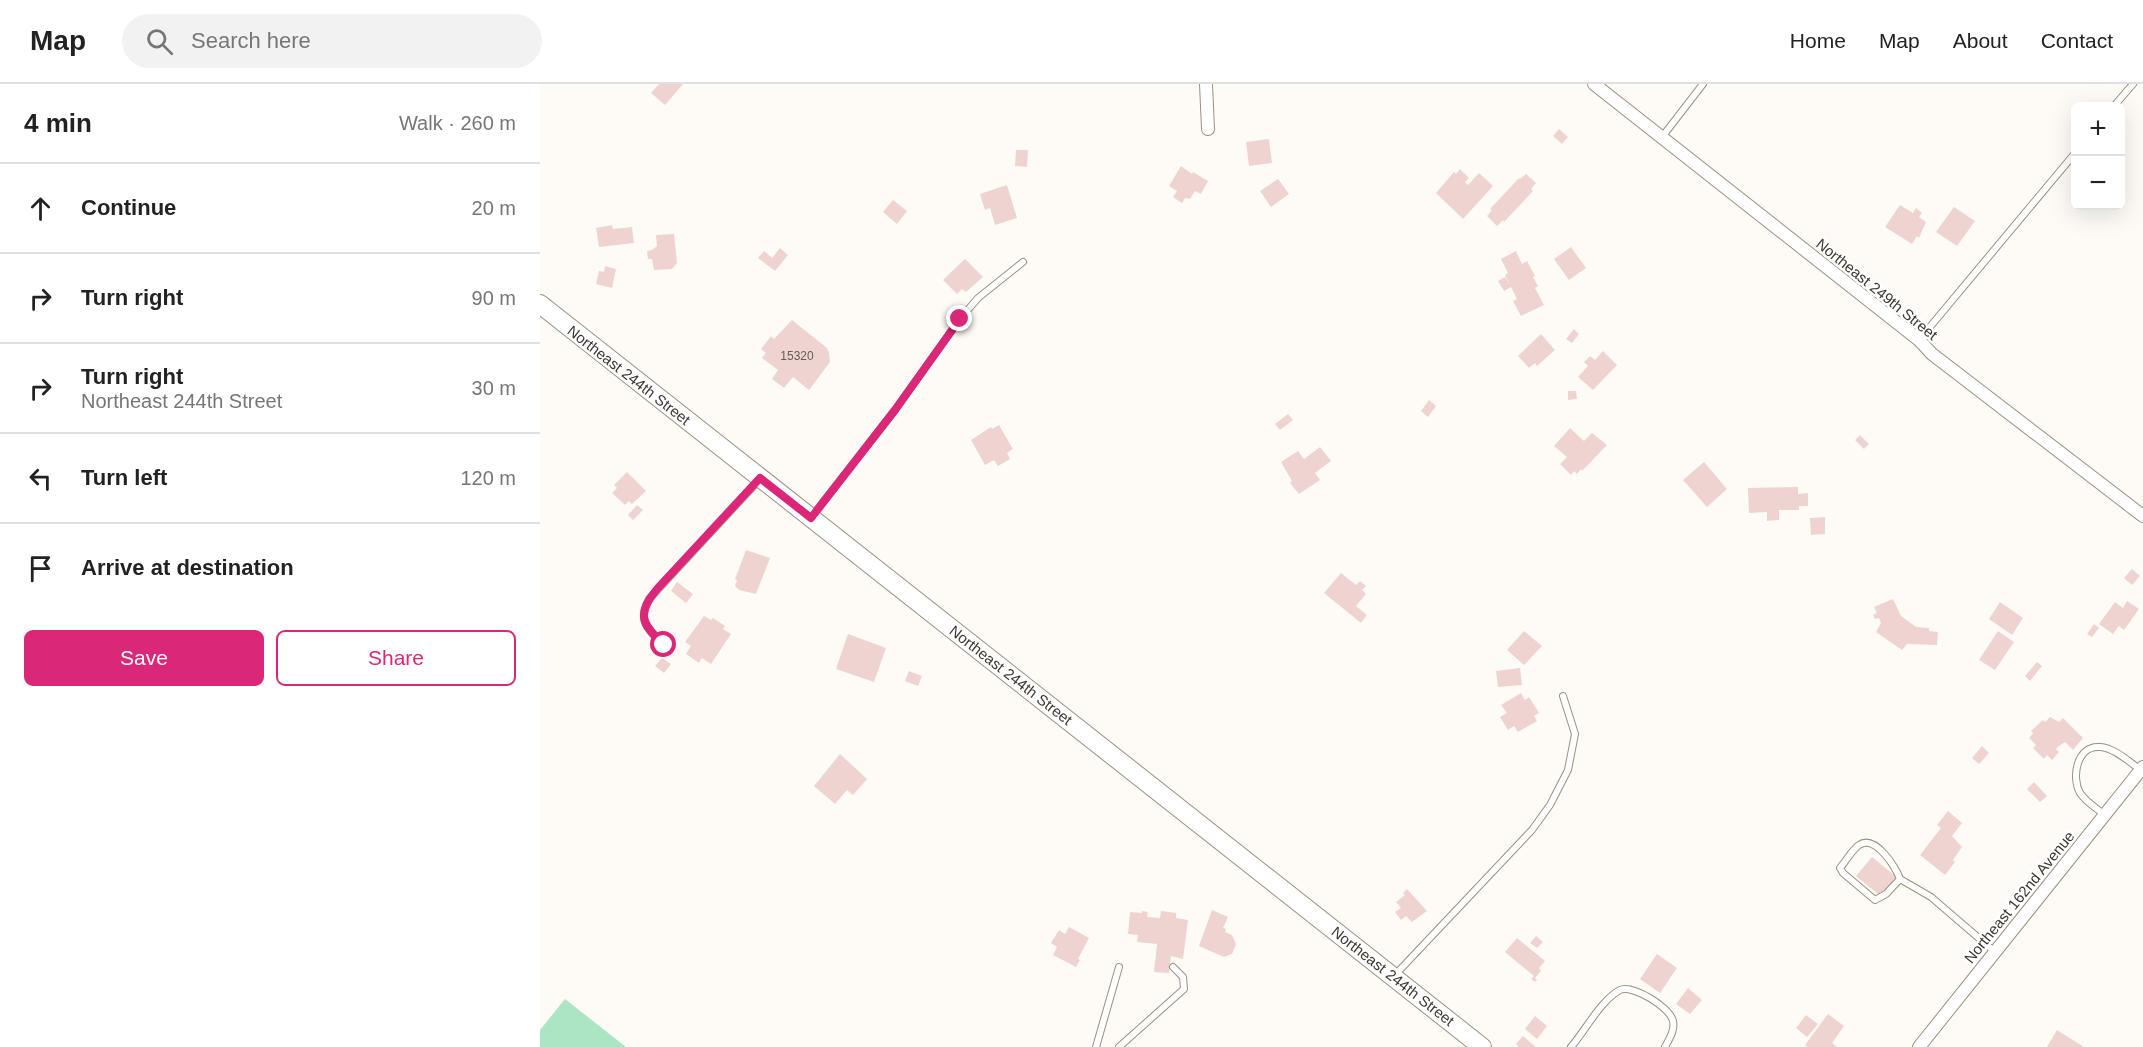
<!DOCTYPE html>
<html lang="en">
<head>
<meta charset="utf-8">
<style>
	:root { --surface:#fff; --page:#f2f2f2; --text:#222; --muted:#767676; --line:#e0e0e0; --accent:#db2777 }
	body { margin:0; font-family:Helvetica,sans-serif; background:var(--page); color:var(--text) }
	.controls { position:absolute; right:18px; top:18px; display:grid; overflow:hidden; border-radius:9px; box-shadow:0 6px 24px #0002 }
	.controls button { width:54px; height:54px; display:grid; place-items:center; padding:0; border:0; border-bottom:2px solid var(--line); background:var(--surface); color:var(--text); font:30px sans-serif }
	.stop { position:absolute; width:18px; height:18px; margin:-14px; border:4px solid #db2777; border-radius:50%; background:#fff }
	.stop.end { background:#db2777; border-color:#fff; box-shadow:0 2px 6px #0008 }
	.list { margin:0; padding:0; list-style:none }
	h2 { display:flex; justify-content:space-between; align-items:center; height:78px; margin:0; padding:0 24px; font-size:26px }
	h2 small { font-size:20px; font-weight:400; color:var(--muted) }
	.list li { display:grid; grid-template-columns:39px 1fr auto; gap:18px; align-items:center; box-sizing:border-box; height:90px; padding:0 24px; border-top:2px solid var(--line) }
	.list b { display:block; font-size:22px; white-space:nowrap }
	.list p { margin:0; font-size:20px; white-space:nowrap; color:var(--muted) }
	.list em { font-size:20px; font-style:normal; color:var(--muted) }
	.actions { display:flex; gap:12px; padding:18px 24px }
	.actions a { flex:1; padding:14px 0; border:2px solid var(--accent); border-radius:9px; text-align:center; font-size:21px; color:var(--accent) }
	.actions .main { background:var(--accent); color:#fff }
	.icon { flex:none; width:33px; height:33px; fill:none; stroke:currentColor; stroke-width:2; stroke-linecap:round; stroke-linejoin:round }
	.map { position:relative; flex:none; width:1603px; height:963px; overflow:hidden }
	header { display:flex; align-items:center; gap:36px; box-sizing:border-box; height:84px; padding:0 30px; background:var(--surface); border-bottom:2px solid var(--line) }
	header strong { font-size:28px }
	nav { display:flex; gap:33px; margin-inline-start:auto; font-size:21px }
	.search { width:420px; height:54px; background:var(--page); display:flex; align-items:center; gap:15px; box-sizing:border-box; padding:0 21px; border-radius:33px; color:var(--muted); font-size:22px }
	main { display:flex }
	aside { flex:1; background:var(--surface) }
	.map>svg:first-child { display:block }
	.green { fill:#ace5c3 }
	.building { fill:#eed3d0 }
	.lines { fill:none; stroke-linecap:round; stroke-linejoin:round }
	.lane-casing { stroke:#9d907e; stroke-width:8 }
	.street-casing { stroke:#9d907e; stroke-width:14 }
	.secondary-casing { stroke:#9d907e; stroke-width:20 }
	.lane { stroke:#fff; stroke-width:6 }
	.street { stroke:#fff; stroke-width:12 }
	.secondary { stroke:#fff; stroke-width:18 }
	.route { stroke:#db2777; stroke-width:8 }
	.labels { text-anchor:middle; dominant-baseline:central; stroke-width:5; stroke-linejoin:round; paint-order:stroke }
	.number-label { font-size:12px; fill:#675c56 }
	.street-label { font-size:15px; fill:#3a352d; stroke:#fff }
</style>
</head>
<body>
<header>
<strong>Map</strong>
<div class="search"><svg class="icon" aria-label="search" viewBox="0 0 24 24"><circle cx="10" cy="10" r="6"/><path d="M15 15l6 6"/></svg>Search here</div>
<nav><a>Home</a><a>Map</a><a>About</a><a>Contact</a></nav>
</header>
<main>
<aside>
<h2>4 min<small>Walk · 260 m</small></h2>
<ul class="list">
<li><svg class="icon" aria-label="ahead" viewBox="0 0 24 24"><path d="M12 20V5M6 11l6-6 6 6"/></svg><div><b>Continue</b></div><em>20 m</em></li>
<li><svg class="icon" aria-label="right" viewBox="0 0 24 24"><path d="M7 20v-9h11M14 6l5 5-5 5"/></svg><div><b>Turn right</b></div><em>90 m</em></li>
<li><svg class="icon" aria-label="right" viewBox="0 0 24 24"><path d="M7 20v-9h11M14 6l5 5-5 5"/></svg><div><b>Turn right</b><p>Northeast 244th Street</p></div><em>30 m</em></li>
<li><svg class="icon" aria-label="left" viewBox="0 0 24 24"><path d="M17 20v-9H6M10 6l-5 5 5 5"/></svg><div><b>Turn left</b></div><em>120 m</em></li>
<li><svg class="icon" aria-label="arrive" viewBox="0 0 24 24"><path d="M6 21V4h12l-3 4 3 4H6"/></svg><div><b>Arrive at destination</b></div></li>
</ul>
<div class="actions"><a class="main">Save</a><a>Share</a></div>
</aside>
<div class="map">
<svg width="1603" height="963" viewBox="0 0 1603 963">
	<rect width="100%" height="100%" fill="#fefbf7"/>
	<!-- green -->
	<path class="green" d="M25,915l61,48h-86v-17z"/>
	<!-- building -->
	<path class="building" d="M119,0h24l-18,21 -14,-12z
		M1019,45l9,8 -6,7 -9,-8z
		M729,55l3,24 -23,3 -3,-24z
		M476,66h12l-1,17 -12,-1z
		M641,82l11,8 1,-2 15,9 -7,13 -6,-3 -5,8 -5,-1 -3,5 -9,-6 4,-6 -8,-5z
		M920,85l9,9 -4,4 3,3 11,-12 14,13 -30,33 -27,-26 18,-21 2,2z
		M986,90l10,9 -5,6 2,2 -29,31 -1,-2 -6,6 -10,-10 5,-6 -2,-1 29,-31 1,1z
		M738,95l11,15 -18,13 -11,-16z
		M467,101l10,33 -22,7 -5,-17 -5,2 -5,-16z
		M353,116l14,11 -10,13 -14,-12z
		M1360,121l13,8 3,-5 6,5 -3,4 7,5 -7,16 -2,-2 -5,8 -27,-17z
		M1414,123l21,14 -18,25 -21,-14z
		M72,141l1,4 19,-2 2,16 -35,4 -3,-19z
		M134,150l3,29 -5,6 -18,1 -2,-11h-4l-1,-8 5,-1 5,-4 -1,-11z
		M1031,163l15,21 -17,12 -15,-21z
		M240,164l8,7 -13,16 -17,-13 6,-7 8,7z
		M976,167l6,13 5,-3 8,15 -2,1 5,9 -3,2 9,17 -23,11 -8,-15 4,-2 -6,-12 -7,4 -6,-10 7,-4 5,8 -5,-10 3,-2 -7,-14z
		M425,175l18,18 -17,15 -4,-3 -5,5 -14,-14z
		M65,182l11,3 -4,19 -16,-4 3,-13 5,1z
		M252,236l35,28 2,5 1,9 -21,28 -16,-13 -9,11 -12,-9 6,-9 -16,-12 4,-5 -5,-4 10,-13 3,3z
		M1034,245l5,5 -7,9 -6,-4z
		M1001,250l14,16 -18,16 -2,-3 -6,5 -11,-12z
		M1063,267l14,14 -24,25 -15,-13 10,-11 -4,-4 6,-6 5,4z
		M1028,307h8l1,8 -9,1z
		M889,316l7,6 -8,11 -7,-6z
		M748,330l5,6 -13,10 -5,-6z
		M459,341l14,24 -6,4 3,6 -12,7 -4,-6 -9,5 -14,-25 20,-13 1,2z
		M1030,344l14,13 8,-8 15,12 -25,26 -1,-2 -4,5 -3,-3 -3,4 -11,-11 7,-7 -13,-11z
		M1320,351l9,9 -5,5 -9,-9z
		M780,363l11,14 -16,12 5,7 -21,14 -9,-11 2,-2 -11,-19 17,-11 6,8z
		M1164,378l23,27 -20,18 -24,-27z
		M87,388l19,19 -14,13 -3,-3 -4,4 -13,-12 5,-5 -3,-3z
		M1258,403v7l10,-1v13h-9v4h-20v10l-12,1v-9l-18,1 -1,-25z
		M97,421l6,5 -10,10 -5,-5z
		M1285,433v17l-14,1 -1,-17z
		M206,466l24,8 -14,36 -17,-4 -4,-4 2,-6 -2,-1z
		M1592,485l8,7 -8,9 -8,-7z
		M801,489l15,12 4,-4 6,5 -4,4 4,4 -10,12 11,9 -6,8 -37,-30z
		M137,498l16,12 -7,9 -15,-12z
		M1353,515l8,17 15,11 13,1v3l9,1 -1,13 -30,-1 -5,6 -26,-18 5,-9 -2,-5 -4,1 -2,-4 4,-2 -3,-6z
		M1587,517l12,8 -15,21 -5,-4 -6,8 -14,-10 16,-22 8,6z
		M1460,518l23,16 -11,17 -23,-16z
		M164,532l7,4 2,-2 12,8 -2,3 8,5 -20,30 -9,-6 -3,5 -13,-9 5,-8 -6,-4z
		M1554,540l5,4 -7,9 -5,-3z
		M984,547l18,15 -18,19 -17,-15z
		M1458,547l16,11 -19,28 -16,-10z
		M308,550l38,14 -12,34 -38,-13z
		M122,574l9,6 -7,9 -9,-7z
		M1497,578l5,4 -12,15 -5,-5z
		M980,584l2,17 -24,2 -2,-16z
		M369,587l13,5 -4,10 -13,-5z
		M981,609l4,7 4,-3 10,16 -5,3 3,5 -19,11 -4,-6 -6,4 -8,-13 7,-4 -6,-8z
		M1510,633l9,5 4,-4 20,20 -10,12 -8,-8 -6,4 -3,3 3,3 -7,8 -5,-5 -3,4 -11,-11 3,-3 -7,-7 4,-5 -2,-2 12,-11 2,2z
		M1442,662l7,7 -10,11 -7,-6z
		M300,670l27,25 -14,16 -6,-5 -12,14 -21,-18z
		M1494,698l13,14 -7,6 -13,-13z
		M1408,727l14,12 -10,13 10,11 -9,13 2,2 -10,13 -25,-20 21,-27 -4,-3z
		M1332,773l27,22 -16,19 -27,-22z
		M867,805l20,22 -15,11 -6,-6 -5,4 -6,-8 6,-4 -5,-6 9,-7 -2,-2z
		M672,826l16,7 -5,11 3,1 -1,3 7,3 4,9 -4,10 -8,3 -25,-11z
		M602,827l6,1 -1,5 13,1 1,-7 15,2v5l12,2 -5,39 -12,-3 -2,17 -15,-1 3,-28 -20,-2 1,-7 -10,-1 2,-22 12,1z
		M529,843l20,11 -11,21 2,1 -4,7 -23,-12 4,-8 -6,-4 8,-13 6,4z
		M996,852l7,6 -6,6 -7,-5z
		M977,854l28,23 -6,7 2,3 -6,7 2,2 -2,2 -4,-3 3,-3 -29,-24z
		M1117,870l20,14 -17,25 -20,-14z
		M1148,904l14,12 -12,14 -14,-10z
		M1288,930l16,12 -12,17 5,4h-29l-3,-2z
		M1266,931l12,9 -11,13 -11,-9z
		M995,932l12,10 -10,13 -12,-10z
		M1517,946l27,17h-37z
		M983,952l13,11h-17l-3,-3z"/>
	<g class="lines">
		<!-- lane casing -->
		<g class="lane-casing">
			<path id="lane" d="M1574,22l19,-22
				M1122,53l41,-53
				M1379,256l157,-188
				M273,431l82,-105 65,-91 18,-21 45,-36
				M124,561c-16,-15 -27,-23 -15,-46l111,-120
				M1565,731c-9,-7 -19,-13 -25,-22 -9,-16 -3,-48 20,-46 15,1 29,15 41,23
				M1360,795l-14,15 -11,6 -32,-27 -3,-5c6,-7 12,-18 19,-23 16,-11 37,22 41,34l31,18 64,55
				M854,892l138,-146 18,-25 18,-35 7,-36 -12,-38
				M556,963l23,-80
				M579,963l65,-58 -1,-12 -10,-10
				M1031,963c14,-16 30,-47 49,-57 12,-6 50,17 53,31 2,10 -4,18 -8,26"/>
		</g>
		<!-- street casing -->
		<g class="street-casing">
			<path id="street" d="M666,0l2,45
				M1054,0l325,256 13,14 211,162
				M1379,963l224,-280"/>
		</g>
		<!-- secondary casing -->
		<g class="secondary-casing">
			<path id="secondary" d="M0,220l942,743"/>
		</g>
		<!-- lane -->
		<use href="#lane" class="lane"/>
		<!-- street -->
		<use href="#street" class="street"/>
		<!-- secondary -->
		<use href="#secondary" class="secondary"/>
	</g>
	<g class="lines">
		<!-- route -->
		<path class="route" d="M124,561c-23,-22 -28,-31 -6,-57l102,-110 51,40 84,-108 65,-91"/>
	</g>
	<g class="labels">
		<!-- number labels -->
		<g class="number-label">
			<text x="257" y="272">15320</text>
		</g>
		<!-- street labels -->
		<g class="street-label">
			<text transform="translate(1337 205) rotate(39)">Northeast 249th Street</text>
			<text transform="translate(89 291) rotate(38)">Northeast 244th Street</text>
			<text transform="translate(471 591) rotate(38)">Northeast 244th Street</text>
			<text transform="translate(1479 813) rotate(-51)">Northeast 162nd Avenue</text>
			<text transform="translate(853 892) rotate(38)">Northeast 244th Street</text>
		</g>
	</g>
</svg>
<div class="controls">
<button>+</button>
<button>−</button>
</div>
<div class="stop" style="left:124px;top:561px"></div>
<div class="stop end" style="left:420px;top:235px"></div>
</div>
</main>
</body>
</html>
